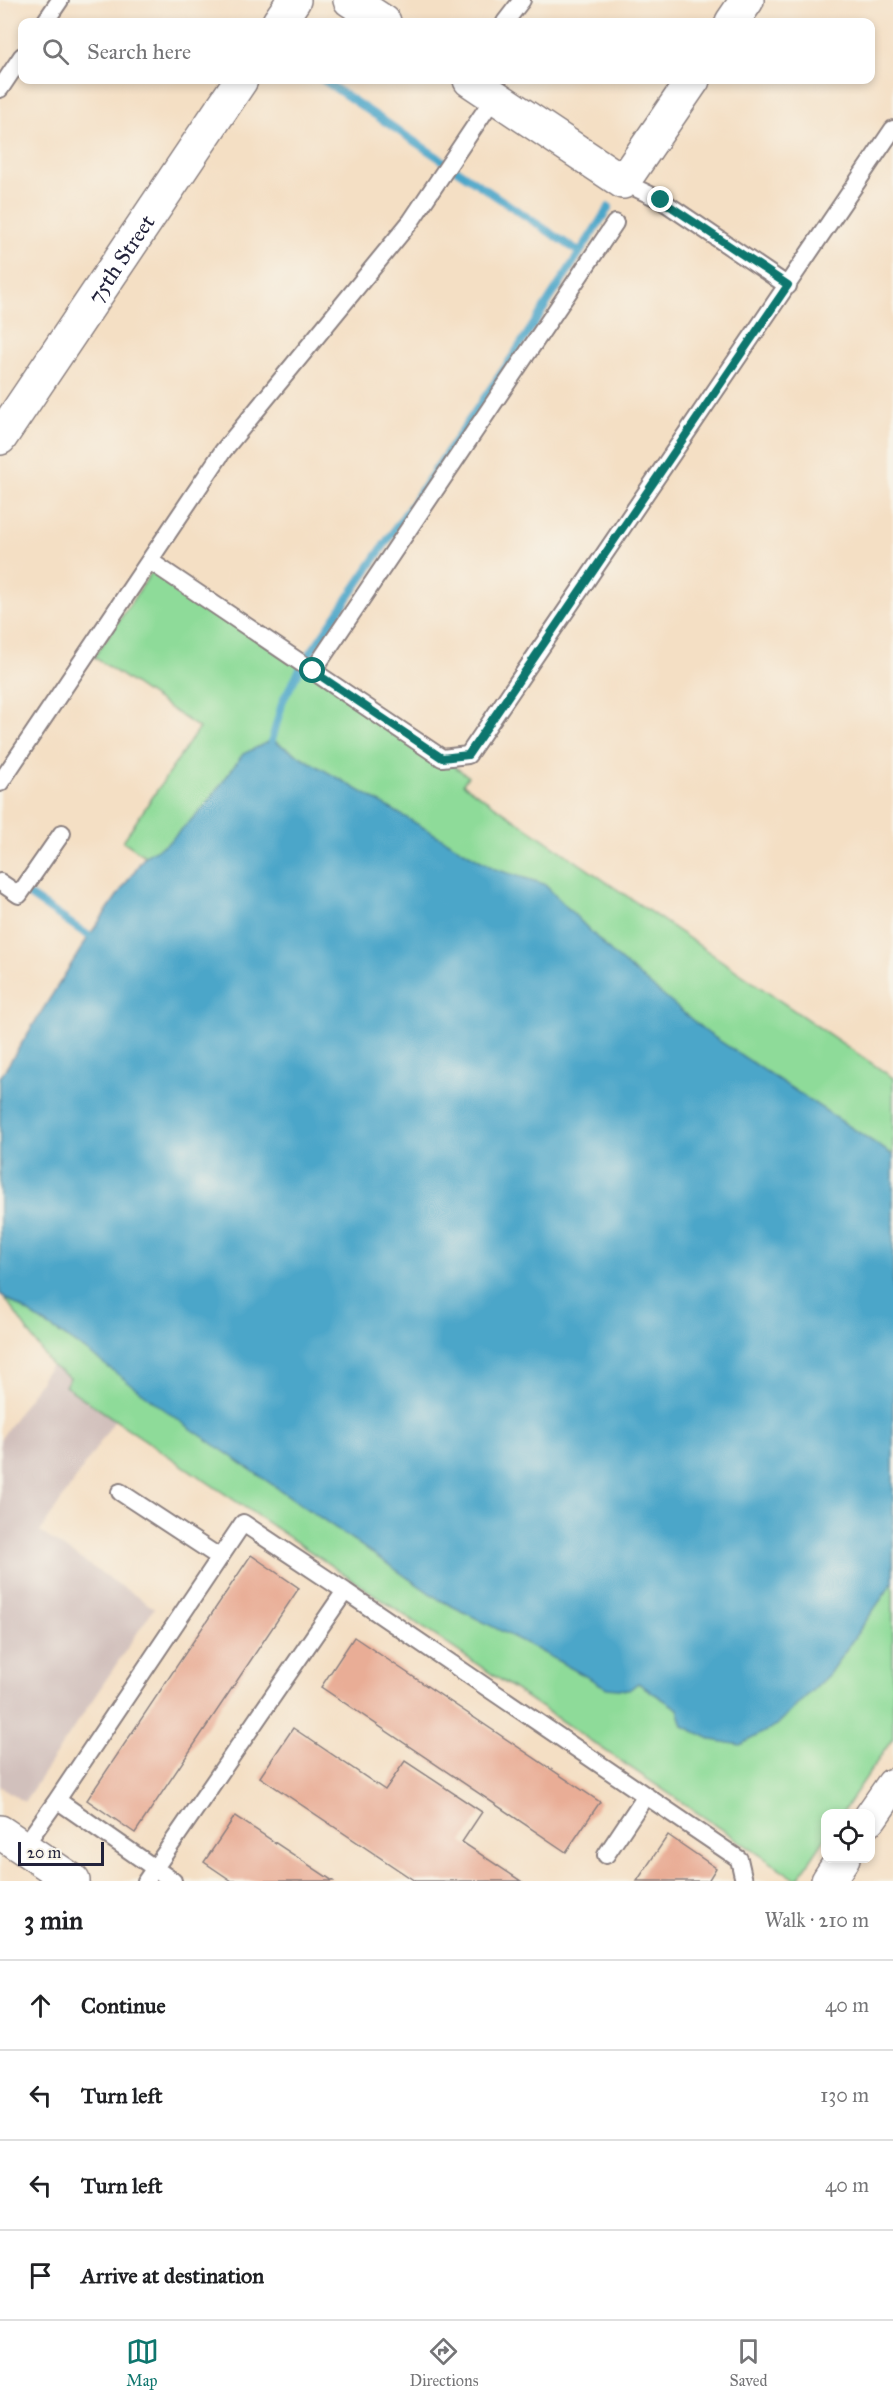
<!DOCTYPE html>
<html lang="en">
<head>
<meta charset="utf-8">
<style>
	:root { --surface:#fff; --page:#f2f2f2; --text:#202124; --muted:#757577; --line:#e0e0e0; --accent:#0f766e }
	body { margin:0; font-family:"IM FELL Great Primer",serif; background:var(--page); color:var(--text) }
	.controls { position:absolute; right:18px; bottom:18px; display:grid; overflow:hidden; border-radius:12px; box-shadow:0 3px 9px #0003 }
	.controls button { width:54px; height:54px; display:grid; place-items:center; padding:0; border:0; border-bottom:2px solid var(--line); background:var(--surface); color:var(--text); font:30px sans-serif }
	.scale { position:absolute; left:18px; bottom:15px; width:86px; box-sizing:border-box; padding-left:6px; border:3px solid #22223b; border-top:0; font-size:16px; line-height:21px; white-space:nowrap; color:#22223b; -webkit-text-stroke:4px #f7f3e8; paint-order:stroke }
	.stop { position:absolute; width:18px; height:18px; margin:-14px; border:4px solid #0f766e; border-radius:50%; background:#fff }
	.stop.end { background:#0f766e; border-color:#fff; box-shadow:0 2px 6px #0008 }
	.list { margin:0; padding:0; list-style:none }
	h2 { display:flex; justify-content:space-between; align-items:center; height:78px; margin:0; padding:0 24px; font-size:26px }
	h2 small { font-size:20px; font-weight:400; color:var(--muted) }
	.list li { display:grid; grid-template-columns:39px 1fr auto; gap:18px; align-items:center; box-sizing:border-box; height:90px; padding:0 24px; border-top:2px solid var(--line) }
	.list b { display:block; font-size:22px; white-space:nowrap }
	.list em { font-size:20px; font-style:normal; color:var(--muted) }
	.icon { flex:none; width:33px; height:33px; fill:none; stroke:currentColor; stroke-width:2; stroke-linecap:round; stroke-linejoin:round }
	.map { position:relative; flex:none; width:893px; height:1881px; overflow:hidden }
	.search { position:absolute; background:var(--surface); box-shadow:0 3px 9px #0003; left:18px; right:18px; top:18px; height:66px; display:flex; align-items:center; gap:15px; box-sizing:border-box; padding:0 21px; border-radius:12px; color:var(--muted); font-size:22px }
	.sheet { height:438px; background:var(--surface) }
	nav { display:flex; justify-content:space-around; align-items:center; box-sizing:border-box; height:84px; border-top:2px solid var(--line); background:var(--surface); font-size:16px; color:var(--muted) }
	nav a { display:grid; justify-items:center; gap:3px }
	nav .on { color:var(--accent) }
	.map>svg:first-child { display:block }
	.industrial { fill:#d1c0bc }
	.green { fill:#8edb99; stroke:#587e6a; stroke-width:1.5 }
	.water { fill:#4ba6c9; stroke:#366482; stroke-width:1.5 }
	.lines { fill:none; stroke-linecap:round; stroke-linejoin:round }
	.stream { stroke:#4ba6c9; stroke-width:8 }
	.building { fill:#e9ad96 }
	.lane-casing { stroke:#8b8080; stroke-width:20 }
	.street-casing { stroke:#8b8080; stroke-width:36 }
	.secondary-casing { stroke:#8b8080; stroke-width:36 }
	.lane { stroke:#fff; stroke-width:16 }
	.street { stroke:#fff; stroke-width:33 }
	.secondary { stroke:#fff; stroke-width:33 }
	.route { stroke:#0f766e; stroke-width:8 }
	.labels { text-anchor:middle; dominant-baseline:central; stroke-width:4.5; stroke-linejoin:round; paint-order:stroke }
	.street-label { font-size:22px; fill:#22223b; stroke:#f7f3e8 }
</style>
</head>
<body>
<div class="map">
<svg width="893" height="1881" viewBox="0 0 893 1881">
	<rect width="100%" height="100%" fill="#f7f3e8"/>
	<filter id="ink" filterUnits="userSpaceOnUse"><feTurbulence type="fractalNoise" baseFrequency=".0167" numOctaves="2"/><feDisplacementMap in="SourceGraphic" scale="12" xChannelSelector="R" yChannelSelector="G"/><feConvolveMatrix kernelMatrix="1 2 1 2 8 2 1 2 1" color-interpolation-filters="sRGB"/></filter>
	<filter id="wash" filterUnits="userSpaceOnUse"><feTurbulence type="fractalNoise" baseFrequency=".008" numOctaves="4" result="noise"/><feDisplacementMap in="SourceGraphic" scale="24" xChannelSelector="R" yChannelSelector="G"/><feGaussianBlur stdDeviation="1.35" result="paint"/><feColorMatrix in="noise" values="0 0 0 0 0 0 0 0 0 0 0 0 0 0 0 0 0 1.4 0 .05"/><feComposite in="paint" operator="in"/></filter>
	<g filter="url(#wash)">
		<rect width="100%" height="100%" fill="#f4dfc4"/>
		<!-- industrial -->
		<path class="industrial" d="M51,1365l19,13 -5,8 50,34 -75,112 114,76 -130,194 -24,-16v-346z"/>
		<!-- green -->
		<path class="green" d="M162,569l306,207 -5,8 430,294v660l-51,75 -16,1 -1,24 -28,42 -732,-494 5,-8 -19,-13 -46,-67 -5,-4v-216l89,-142 56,-80 -22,-15 76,-113 -105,-71 57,-84z"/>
		<!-- water -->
		<path class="water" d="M272,740l223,129 49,15 69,70 96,80 184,121v427l-64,92 -52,51 -37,20 -28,-5 -29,-14 -5,-17 -40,-26 -9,7 -22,-2 -76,-42 -91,-46 -263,-181 -93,-70 -84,-55v-216l89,-142 56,-80 23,-13 37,-37 38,-52z"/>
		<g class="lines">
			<!-- stream -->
			<path class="stream" d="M323,80l256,172
				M272,740l11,-40 20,-36 214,-314 92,-143
				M20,889l69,47"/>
		</g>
		<g id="blocks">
			<!-- building -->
			<path class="building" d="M251,1555l48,33 -164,245 -48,-33z
				M354,1637l246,165 -34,50 -245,-165z
				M293,1728l92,62 20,-29 77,51 -20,30 59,39h-106l-155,-104z
				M235,1816l98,65h-101l-28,-19z
				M668,1835l48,33 -8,13h-71z"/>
		</g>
	</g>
	<g filter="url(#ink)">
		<use href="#blocks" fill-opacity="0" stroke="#8b8080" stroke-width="1.5"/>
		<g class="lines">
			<!-- lane casing -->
			<g class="lane-casing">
				<path id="lane" d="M45,22l15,-22
					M505,22l17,-22
					M0,89l22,-33
					M623,182l38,18 127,86
					M150,561l292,197 26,-3 425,-626
					M313,671l302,-448
					M0,783l223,-332 188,-230 84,-125
					M0,882l19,13 43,-62
					M120,1492l99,65
					M23,1848l34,-48
					M606,1855l40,-60
					M146,1881l199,-290 394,268 5,22
					M173,1881l-116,-81 186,-277 102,68"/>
			</g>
			<!-- street casing -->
			<g class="street-casing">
				<g id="street">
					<path d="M350,0l34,22"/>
					<path d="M279,22l15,-22"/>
					<path d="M732,22l15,-22"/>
					<path d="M470,80l153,102 70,-102"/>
					<path id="s1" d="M0,438l241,-358"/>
				</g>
			</g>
			<!-- secondary casing -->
			<g class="secondary-casing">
				<path id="secondary" d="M870,1818l23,-33
					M0,1832l73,49
					M828,1881l15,-23"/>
			</g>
			<!-- lane -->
			<use href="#lane" class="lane"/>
			<!-- street -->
			<use href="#street" class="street"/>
			<!-- secondary -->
			<use href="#secondary" class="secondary"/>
		</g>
	</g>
	<g class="lines" filter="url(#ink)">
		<!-- route -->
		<path class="route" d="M313,671l129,87 26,-3 320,-470 -127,-85"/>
	</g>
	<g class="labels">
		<!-- street labels -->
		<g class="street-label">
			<text stroke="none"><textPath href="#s1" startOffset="216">75th Street</textPath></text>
		</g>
	</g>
</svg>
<div class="controls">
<button><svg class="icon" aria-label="locate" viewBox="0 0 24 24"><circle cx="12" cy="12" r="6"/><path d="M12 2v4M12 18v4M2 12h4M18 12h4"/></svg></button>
</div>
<div class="scale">20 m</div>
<div class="stop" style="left:313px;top:671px"></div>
<div class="stop end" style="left:661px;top:200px"></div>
<div class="search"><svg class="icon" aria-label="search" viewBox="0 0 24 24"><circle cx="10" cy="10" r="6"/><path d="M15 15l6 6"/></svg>Search here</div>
</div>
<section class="sheet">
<h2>3 min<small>Walk · 210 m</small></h2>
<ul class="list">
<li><svg class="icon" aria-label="ahead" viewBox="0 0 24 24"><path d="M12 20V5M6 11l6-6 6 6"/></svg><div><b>Continue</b></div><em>40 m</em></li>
<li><svg class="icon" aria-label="left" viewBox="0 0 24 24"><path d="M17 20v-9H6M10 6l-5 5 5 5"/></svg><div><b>Turn left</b></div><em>130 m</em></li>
<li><svg class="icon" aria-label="left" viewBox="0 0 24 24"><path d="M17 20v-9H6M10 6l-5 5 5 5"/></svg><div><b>Turn left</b></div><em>40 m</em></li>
<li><svg class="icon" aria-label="arrive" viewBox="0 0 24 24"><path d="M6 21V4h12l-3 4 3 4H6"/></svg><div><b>Arrive at destination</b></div></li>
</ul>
</section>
<nav>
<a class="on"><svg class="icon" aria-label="map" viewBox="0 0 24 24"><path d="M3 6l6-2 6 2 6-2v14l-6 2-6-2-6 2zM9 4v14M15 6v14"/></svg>Map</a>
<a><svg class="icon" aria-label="directions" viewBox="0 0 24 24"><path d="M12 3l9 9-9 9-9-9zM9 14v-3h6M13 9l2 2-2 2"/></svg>Directions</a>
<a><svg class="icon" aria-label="saved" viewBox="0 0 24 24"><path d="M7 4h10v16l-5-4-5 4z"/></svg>Saved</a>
</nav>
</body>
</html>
